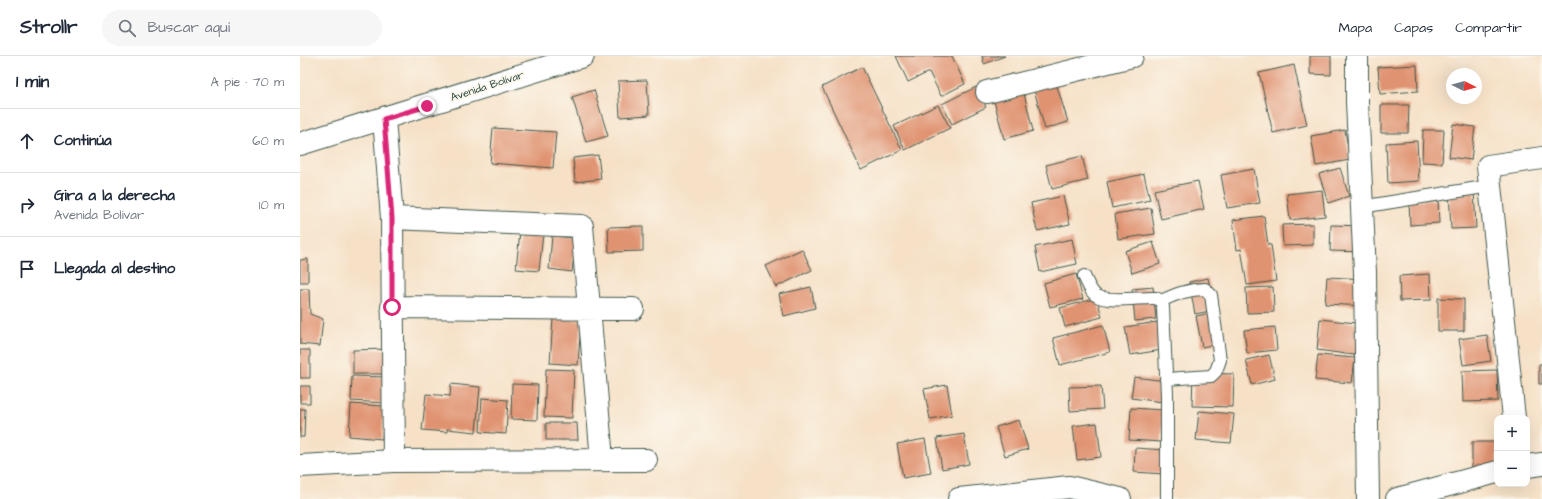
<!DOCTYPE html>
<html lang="es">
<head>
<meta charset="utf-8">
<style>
	:root { --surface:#fff; --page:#f6f6f7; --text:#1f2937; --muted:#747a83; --line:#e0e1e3 }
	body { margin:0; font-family:"Architects Daughter",sans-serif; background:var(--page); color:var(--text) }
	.controls { position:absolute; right:12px; bottom:12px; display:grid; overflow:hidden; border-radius:8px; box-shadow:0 4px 16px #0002 }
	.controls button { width:36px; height:36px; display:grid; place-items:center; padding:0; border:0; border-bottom:1px solid var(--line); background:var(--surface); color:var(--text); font:20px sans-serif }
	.compass { position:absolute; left:1146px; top:12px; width:36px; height:36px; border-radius:50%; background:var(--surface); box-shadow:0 4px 16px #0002; rotate:95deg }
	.stop { position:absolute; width:12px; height:12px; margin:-9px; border:3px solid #db2777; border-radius:50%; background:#fff }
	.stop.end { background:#db2777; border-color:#fff; box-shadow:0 1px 4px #0008 }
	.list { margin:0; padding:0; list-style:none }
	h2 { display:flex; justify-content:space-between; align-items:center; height:52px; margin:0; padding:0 16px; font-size:17px }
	h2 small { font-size:13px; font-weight:400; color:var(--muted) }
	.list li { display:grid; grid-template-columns:26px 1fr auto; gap:12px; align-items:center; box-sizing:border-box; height:64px; padding:0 16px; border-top:1px solid var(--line) }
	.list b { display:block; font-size:15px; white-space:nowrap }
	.list p { margin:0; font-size:13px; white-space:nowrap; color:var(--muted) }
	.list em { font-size:13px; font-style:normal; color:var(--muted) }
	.icon { flex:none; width:22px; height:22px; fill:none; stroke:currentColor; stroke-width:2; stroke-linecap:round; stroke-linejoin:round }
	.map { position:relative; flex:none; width:1242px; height:443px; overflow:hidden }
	header { display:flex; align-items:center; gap:24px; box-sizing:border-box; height:56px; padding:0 20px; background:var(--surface); border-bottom:1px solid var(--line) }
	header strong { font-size:19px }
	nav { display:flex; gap:22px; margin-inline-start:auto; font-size:14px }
	.search { width:280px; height:36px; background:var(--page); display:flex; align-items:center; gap:10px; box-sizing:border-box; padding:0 14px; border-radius:22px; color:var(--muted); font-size:15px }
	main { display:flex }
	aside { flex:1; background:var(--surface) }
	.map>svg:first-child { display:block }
	.building { fill:#e09371 }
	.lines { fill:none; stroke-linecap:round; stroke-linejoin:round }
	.service-casing { stroke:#3f564a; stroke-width:14 }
	.minor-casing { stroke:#3f564a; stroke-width:24 }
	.service { stroke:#fff; stroke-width:12 }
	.minor { stroke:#fff; stroke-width:22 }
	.route { stroke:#db2777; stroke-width:5 }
	.labels { text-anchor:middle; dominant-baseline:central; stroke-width:4; stroke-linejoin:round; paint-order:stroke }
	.street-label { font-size:11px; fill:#1f3d34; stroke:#fbf7ec }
</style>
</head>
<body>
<header>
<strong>Strollr</strong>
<div class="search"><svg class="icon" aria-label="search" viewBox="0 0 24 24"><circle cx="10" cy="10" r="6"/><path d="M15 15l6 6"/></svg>Buscar aquí</div>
<nav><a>Mapa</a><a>Capas</a><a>Compartir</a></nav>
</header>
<main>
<aside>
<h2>1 min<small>A pie · 70 m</small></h2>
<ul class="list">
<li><svg class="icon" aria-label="ahead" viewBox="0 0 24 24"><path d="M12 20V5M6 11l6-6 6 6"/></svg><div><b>Continúa</b></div><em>60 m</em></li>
<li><svg class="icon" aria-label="right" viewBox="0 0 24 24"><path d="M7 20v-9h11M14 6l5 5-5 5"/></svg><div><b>Gira a la derecha</b><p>Avenida Bolívar</p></div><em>10 m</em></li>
<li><svg class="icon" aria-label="arrive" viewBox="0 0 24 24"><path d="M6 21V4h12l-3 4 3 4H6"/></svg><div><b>Llegada al destino</b></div></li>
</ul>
</aside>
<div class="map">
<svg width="1242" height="443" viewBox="0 0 1242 443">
	<rect width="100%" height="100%" fill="#fbf7ec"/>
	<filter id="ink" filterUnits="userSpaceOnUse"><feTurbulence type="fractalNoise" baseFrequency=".025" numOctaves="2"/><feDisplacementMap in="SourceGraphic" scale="8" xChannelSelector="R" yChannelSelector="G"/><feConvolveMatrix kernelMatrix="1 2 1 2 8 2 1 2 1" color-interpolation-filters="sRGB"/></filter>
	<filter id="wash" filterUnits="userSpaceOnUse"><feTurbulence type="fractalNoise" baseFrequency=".012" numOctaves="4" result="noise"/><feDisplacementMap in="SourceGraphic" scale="16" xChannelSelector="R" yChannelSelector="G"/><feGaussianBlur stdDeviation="0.9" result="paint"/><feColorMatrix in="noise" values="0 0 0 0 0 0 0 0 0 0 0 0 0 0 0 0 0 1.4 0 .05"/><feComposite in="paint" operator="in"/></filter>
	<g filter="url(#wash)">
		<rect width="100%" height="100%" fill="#f6e1c7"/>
		<g id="blocks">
			<!-- building -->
			<path class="building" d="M596,0h56l13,28 -24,12 -12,-24 -21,10z
				M682,0h23l-21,8z
				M1010,0h21v19l-21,-1z
				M994,9l13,60 -34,8 -14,-60z
				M1117,9l1,26 -38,3 -2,-27z
				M562,11l40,83 -41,20 -39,-83z
				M347,24l2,35 -29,2 -2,-36z
				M755,24l13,42 -23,7 -12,-43z
				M722,29l11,46 -29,8 -12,-46z
				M676,31l10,20 -34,17 -10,-20z
				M294,34l14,46 -22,6 -14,-45z
				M638,49l12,23 -45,22 -11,-24z
				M1081,49h28l-1,28h-27z
				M1153,68l22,3 -4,33 -22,-3z
				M193,72l63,4 -3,36 -63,-5z
				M1045,74l5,30 -34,6 -5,-30z
				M1123,74h21l-2,33 -20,-1z
				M1117,85l2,40 -31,2 -2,-40z
				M298,99l3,24 -26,3 -2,-24z
				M782,100l6,24 -36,9 -6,-24z
				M1040,112l9,28 -21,7 -9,-29z
				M954,113l6,34 -33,5 -6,-33z
				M844,118l6,26 -38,8 -5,-26z
				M898,125l6,28 -43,10 -7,-29z
				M1022,134l3,26 -35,4 -3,-26z
				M1174,134l2,38 -25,1 -2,-38z
				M763,140l7,28 -33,7 -6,-28z
				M1138,144l1,23 -29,2 -1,-24z
				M851,152l4,26 -37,5 -3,-25z
				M964,160l4,29h3l5,36 -29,4 -6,-36 -4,1 -4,-30z
				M1013,168v21l-30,1 -1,-21z
				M1031,169l34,1v26l-35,-1z
				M343,170v25l-34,1 -1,-25z
				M220,176l23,2 -4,37 -23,-2z
				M252,180l24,2 -4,34 -23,-3z
				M772,183l5,25 -37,8 -5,-25z
				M853,186l7,22 -28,9 -7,-22z
				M502,193l10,21 -36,17 -10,-21z
				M8,203v23h-8v-22z
				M776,218l7,25 -33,8 -6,-24z
				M1130,218l1,26 -31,1 -1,-25z
				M1027,221l40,2 -1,27 -41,-2z
				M908,222l7,32 -20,4 -6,-32z
				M511,231l4,21 -31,8 -5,-22z
				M853,231l3,32 -21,2 -3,-32z
				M973,231l1,25 -27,1 -1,-25z
				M0,233h9l1,25 13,5 -3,27 -20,-2z
				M797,242l5,19 -37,10 -5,-19z
				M1138,242l26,1v32h-26z
				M916,256l6,31 -20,4 -6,-31z
				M253,262l28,2 -3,45 -28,-2z
				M1020,263l45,5 -4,32 -44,-6z
				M857,266l5,28 -32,5 -5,-28z
				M803,269l7,27 -50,13 -7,-27z
				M975,271l2,23 -30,3 -3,-23z
				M1187,279l4,26 -28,4 -4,-26z
				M87,293v25h-34v-24z
				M0,294h10v28h-10z
				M969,299l6,24 -23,6 -6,-25z
				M1018,299l37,3 -3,25 -37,-3z
				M1239,308h3v20h-3z
				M246,313l28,1 -2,48 -28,-1z
				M1197,314l1,31 -35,1 -1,-31z
				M893,317l41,1 -1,33 -41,-1z
				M52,320l35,1 -2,26 -34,-2z
				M834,321l32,4 -3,21 -32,-4z
				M151,328l29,3 -4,45 -29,-3v3l-25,-2 4,-36 24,2z
				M212,328l26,1 -1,35 -26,-1z
				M647,329l5,30 -22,4 -6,-30z
				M0,330h10v17h-10z
				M801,330l2,23 -33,2 -1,-24z
				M182,342l26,2 -2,34 -26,-2z
				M51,348l33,2 -2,33 -33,-3z
				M831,352l33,2 -2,32 -33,-2z
				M0,353h5l-1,28h-4z
				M899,355l35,3 -3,29 -35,-3z
				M719,364l9,29 -23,7 -9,-29z
				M246,367h31l1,17h-32z
				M797,367l4,34 -24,3 -4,-34z
				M664,378l5,30 -27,5 -5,-31z
				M625,383l6,34 -28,5 -6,-34z
				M1172,386h25v28h-25z
				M835,392l31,2 -2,24 -30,-2z"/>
		</g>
	</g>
	<g filter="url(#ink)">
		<use href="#blocks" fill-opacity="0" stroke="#3f564a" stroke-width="1"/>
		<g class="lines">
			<!-- service casing -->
			<g class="service-casing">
				<path id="service" d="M1061,151l129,-21
					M784,220c3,6 7,17 13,20 12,7 45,1 59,2l5,3 2,6 4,88v104
					M861,245c15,-7 28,-12 44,-12l6,6 9,65 -4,11 -5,5 -45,3"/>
			</g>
			<!-- minor casing -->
			<g class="minor-casing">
				<path id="minor" d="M1057,0v46l8,170 3,227
					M687,36l145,-36
					M84,63l8,99 2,243
					M0,88l283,-88
					M92,162l190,8 20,234
					M92,251l241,2
					M1214,362l-26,-252 54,-8
					M0,410l94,-5 252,-1
					M1227,410l15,-2
					M659,443l110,-12 51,12
					M1097,443l100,-27"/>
			</g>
			<!-- service -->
			<use href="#service" class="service"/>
			<!-- minor -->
			<use href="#minor" class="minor"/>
		</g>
	</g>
	<g class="lines" filter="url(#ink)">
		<!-- route -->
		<path class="route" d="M92,251v-89l-8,-99 43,-13"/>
	</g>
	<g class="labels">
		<!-- street labels -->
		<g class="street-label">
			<text transform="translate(187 30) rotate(-18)">Avenida Bolívar</text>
		</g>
	</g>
</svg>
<div class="controls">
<button>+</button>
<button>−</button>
</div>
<svg class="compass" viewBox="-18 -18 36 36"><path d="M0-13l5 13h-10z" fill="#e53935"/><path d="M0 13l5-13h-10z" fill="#747a83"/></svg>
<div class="stop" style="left:92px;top:251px"></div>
<div class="stop end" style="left:127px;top:50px"></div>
</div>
</main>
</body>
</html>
